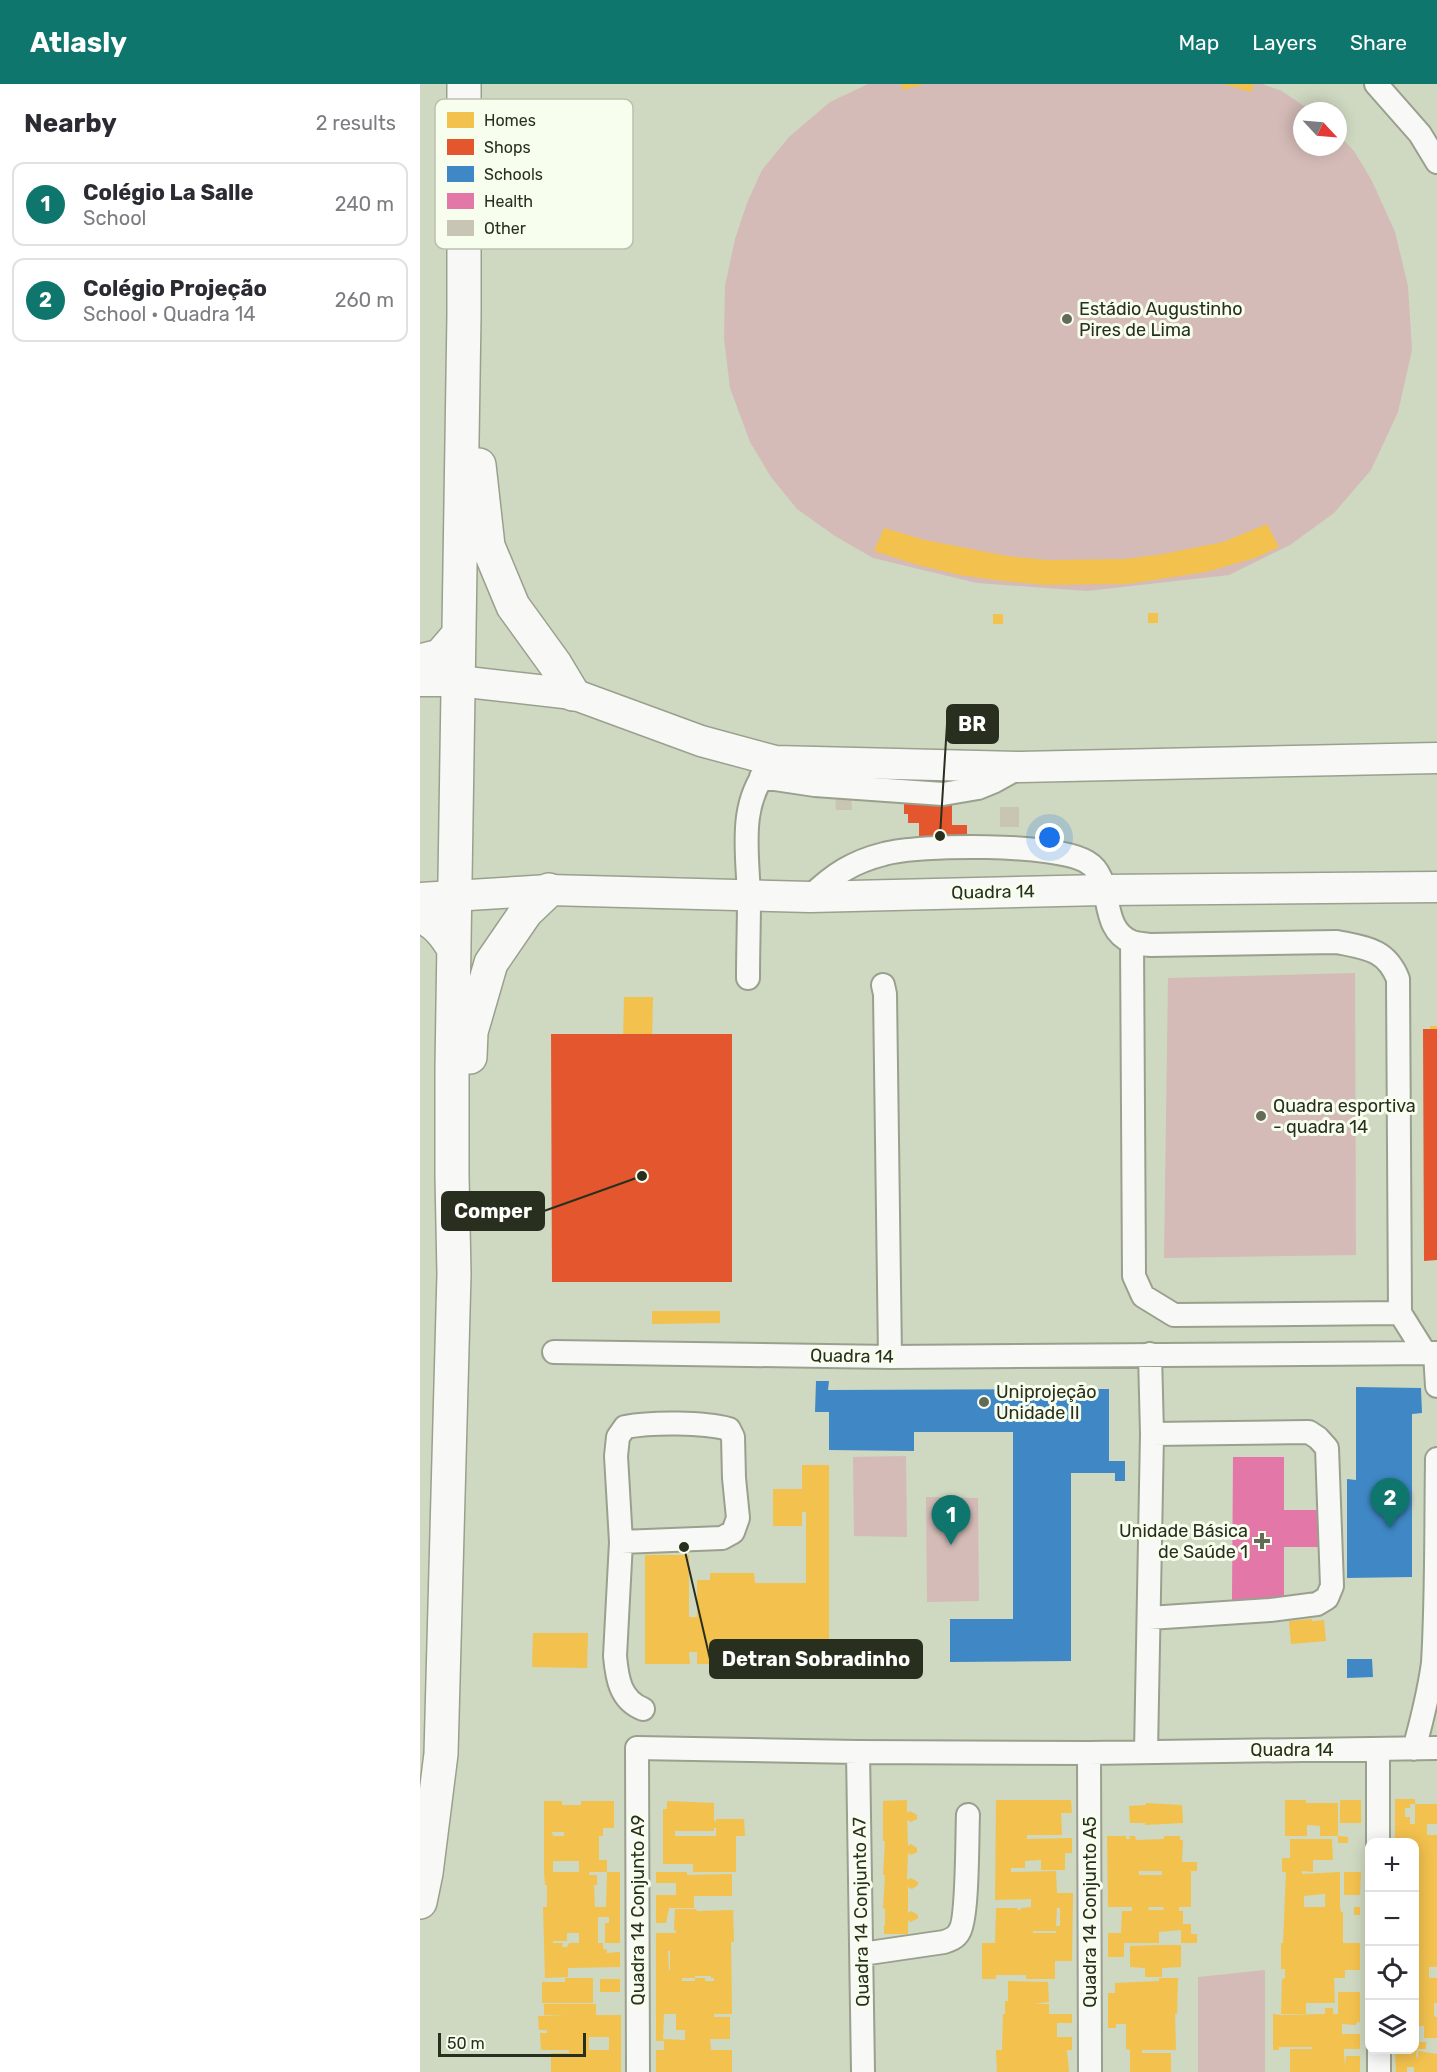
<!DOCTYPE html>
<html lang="en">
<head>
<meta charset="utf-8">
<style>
	:root { --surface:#fff; --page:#f2f2f3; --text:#2b2b33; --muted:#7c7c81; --line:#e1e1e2; --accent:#0f766e }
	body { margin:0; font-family:Rubik,sans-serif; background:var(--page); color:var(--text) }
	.controls { position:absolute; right:18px; bottom:18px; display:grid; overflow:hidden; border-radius:12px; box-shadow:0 3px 15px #0003 }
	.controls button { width:54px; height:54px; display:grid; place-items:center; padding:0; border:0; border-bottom:2px solid var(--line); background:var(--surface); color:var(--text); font:30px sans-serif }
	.compass { position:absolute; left:873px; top:18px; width:54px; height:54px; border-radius:50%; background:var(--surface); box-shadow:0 3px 15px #0003; rotate:116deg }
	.scale { position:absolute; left:18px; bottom:15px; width:148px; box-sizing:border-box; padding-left:6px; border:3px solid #292f1e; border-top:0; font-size:16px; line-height:21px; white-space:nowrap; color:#292f1e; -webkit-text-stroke:4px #f8feed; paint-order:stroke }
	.you { position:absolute; left:630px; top:754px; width:21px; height:21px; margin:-15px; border:4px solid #fff; border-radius:50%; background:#1a73e8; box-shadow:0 0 0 9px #1a73e833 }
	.badge { display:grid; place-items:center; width:39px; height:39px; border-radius:50%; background:var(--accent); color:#fff; font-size:20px; font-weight:700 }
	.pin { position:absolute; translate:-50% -50px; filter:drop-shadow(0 2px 3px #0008) }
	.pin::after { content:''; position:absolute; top:32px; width:21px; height:18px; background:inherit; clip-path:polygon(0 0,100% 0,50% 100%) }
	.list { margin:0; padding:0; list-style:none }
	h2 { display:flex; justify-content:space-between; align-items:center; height:78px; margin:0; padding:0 24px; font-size:26px }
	h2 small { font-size:20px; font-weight:400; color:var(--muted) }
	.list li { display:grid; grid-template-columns:39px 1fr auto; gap:18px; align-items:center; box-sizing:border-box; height:84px; margin:0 12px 12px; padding:0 12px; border:2px solid var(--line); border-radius:12px }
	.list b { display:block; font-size:22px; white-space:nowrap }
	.list p { margin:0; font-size:20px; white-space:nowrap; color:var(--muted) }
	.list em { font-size:20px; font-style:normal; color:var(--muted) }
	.icon { flex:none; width:33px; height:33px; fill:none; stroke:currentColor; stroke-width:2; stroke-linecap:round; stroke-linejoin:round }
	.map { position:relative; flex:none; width:1017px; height:1988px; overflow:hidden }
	header { display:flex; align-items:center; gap:36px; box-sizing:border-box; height:84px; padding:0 30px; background:var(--accent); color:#fff }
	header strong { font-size:28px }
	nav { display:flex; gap:33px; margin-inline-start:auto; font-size:21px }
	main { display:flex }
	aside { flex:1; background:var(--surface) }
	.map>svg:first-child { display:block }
	.green { fill:#d4bbb7 }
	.homes { fill:#f2c14e; fill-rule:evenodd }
	.shops { fill:#e4572e }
	.schools { fill:#3f88c5 }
	.health { fill:#e377a8 }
	.building { fill:#c8c5b5 }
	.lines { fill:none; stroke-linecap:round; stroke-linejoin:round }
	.minor-casing { stroke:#9aa08e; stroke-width:26 }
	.major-casing { stroke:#9aa08e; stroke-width:33 }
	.highway-casing { stroke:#9aa08e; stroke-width:36 }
	.minor { stroke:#f8f9f6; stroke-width:22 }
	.major { stroke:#f8f9f6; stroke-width:30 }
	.highway { stroke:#f8f9f6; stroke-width:33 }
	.poi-dot { fill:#636a57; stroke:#f8feed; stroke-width:2 }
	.labels { text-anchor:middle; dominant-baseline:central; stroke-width:6; stroke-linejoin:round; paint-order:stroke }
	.poi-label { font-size:18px; fill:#292f1e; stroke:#f8feed; text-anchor:start }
	.street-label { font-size:18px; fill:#292f1e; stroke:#f8feed }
	.key { fill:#f8feed; stroke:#bac0af; stroke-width:1.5 }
	.key-label { font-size:16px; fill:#292f1e }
	.leader { fill:none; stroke:#292f1e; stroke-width:2 }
	.callout-dot { fill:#292f1e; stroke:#f8feed; stroke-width:2 }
	.callout { fill:#292f1e; stroke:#292f1e; stroke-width:2 }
	.callout-label { font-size:20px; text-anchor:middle; font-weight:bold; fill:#fff }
</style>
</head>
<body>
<header>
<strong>Atlasly</strong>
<nav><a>Map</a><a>Layers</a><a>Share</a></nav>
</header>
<main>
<aside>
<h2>Nearby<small>2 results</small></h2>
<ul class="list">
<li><span class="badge">1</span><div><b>Colégio La Salle</b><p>School</p></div><em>240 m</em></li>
<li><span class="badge">2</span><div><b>Colégio Projeção</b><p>School · Quadra 14</p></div><em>260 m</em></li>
</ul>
</aside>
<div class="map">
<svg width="1017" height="1988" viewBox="0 0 1017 1988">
	<rect width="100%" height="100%" fill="#cfd8c1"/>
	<!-- green -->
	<path class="green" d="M448,0h394l20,7 29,20h-9v36h36v-13l16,17 18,30 23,51 13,54 4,64 -14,62 -27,58 -37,43 -44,32 -61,30 -142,16 -110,-8 -104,-25 -38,-22 -38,-27 -26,-32 -21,-35 -20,-54 -6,-50 1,-52 10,-47 12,-36 15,-33 27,-33 41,-35z
		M935,889l1,282 -192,3 4,-280z
		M486,1372l1,81 -53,-1 -1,-79z
		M506,1413l52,1 1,103 -52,1z
		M845,1886v102h-67v-95z"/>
	<!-- homes -->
	<path class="homes" d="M481,0h21v1l-19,5z
		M803,0h31l-3,8z
		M847,440l12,23 -24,11 -49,14 -79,12 -80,1 -44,-4 -43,-6 -42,-10 -44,-14 10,-23 41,12 82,16 41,4 77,-1 38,-5 60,-12z
		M728,529h10v10h-10z
		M573,530h10v10h-10z
		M204,913h29l-1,43h-29z
		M1010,942h7v219h-7v-176h2l-2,-6 2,-8h-2z
		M232,1227h68v12l-68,1z
		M382,1381h27v213h-61v-14h-71v-12h-8l1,12h-45v-109h44v62h8v-37h13v-7h44l1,10h51v-71h-4v14h-29v-37h29z
		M892,1535v2l12,-1 2,21 -35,3 -2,-23z
		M113,1549h55l-1,35 -55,-1z
		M975,1715h20v5h22v20h-10v11h10v132h-8v11h8v25h-3v11l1,3h2v21h-13v-12h-7v16h9v7h-9l-1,6 2,4v-8l19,3v18h-23v-5h-7v5h-11l-1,-22h19v-143h3l1,-36h-4v-29h-19zM990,1720h5v20h-5v-7h-5v-9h5z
		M487,1716v13l3,-2 7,4v4l-6,3 -4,-2 1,26 3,-2 6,4v4l-6,3 -3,-2 -1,27 4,-2 7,4v3l-6,4 -4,-2v26l3,-2 7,4v3l-7,4 -3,-2v14h-24v-9l1,1v-18l-2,1 2,-34h-2l2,-34h-2v-40z
		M576,1716h75l1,13h-11l1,22h-35v4l45,-1v15h-7v17h-24v-10l-16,1v7h-14v4l45,-1 1,22h16l-1,68h-17v18h-29v-4h-30v4h-14v-36h13l1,-35h22l-1,2h4v-2l10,-1v-8l-36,1zM637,1824h3v18h-4zM613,1847h23v2h-23z
		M865,1716h21v3h32v33h-18v-10l-13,-1v11h-22z
		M920,1716h21v23h-21z
		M124,1717h18v4h19v-4h33v27h-11v8h-4v24h8v12h-18v3h8v10h-3l1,22h11l1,-35h13v71h-15v-20h4v-6h-11v26h5v6l4,1v3l13,-1v15l-52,1v9l-23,1 -2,-71h4v-22h-2l-1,-13zM132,1748h12v4h-11zM133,1777h26v11h-26zM147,1849h12v10h-10l-2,4h-5l1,-4h-10v-2h14z
		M247,1717l47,2v18h2v-2h28l1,17h-9v36h-43v-8h-30v-55h4zM294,1744h2v8h-41v-5h39z
		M726,1719l36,2 1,18 -38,2v-2h-15l-1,-17 17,-1z
		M687,1752h19v3h4l-1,-3h6l1,4 28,-1v-3h16v4h3l-1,22h15v9h-6v36h-12v4h4v13h8v10h6v9h-16v-13l-22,2v11h-35v14h-16v-24h13l1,-22h10v-4h-24zM719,1787h23v4h-23zM729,1823h14l1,3h-16z
		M918,1752l10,1v6h-10z
		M870,1755h42l1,21h-20v12l-11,-1v3l38,-2v35l1,5h2v31h17v27h-15v8h-11l1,25h-29v11h-25l1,-35 3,-1v-9h-4v-26h2l3,-71h-4v-14h8zM903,1810h2v13h-21v-11z
		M236,1788h31v3l45,-1v22h-38v12h-25l-3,15h-10v-28h20v-12h-20z
		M924,1788h17l-1,23h-16z
		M934,1823h6v8h-6z
		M255,1825h22l-1,2h4l33,-1 1,32h-3l1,72h-18v3h16v22h-20l1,11h21v22h-76v-22h8v-9h-8v-108h20v-2l-2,-1zM248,1867h2v19h-1zM275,1892h16v2h3v3h-9v-3h-10zM262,1894h13v3h-13zM244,1930h12v16h9v10l-22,-1z
		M738,1861h23v22l-19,1v9h-17v-9l-15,-1v-21z
		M145,1894h28v25h-51v-21h23z
		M739,1894h19l-1,36h-2l1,36h-34v3h29v19h-41v-22l-4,-1v-25h-10v4h-8v-35h7v-10l44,-2z
		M180,1895h20v13h-20z
		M588,1897l40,1 1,20 -15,2h15v10h23v9h-15v14h15v13h-5l2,22h-72l-1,-22h6l1,-36h2v-13h3z
		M918,1908h22v30h-3l-1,3 -14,-1v10h18v15h-16v3l1,15 1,-11h14v16h-70v-23h22v-2h-33v3h-6v-36l8,1 44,-1v-6h8v6h5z
		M124,1920h52v11h25v57h-70v-19h18v-3h-28l-1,-17h7v-3h-8l-1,-14 30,-1h-24zM169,1953h20v13h-20z"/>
	<!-- shops -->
	<path class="shops" d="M484,700h48v41h15v30h-48v-32h-11v-9h-4z
		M1003,945h14v231l-13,1z
		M131,950h181v248h-180z"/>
	<!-- schools -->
	<path class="schools" d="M396,1297h13l-1,9 281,-1v72h16v20h-10v-8h-44v188l-121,1v-43h63v-187h-99v19l-85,-1v-38h-14z
		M936,1303l65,1 1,25 -10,1v163l-65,1v-99l9,1z
		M927,1575h25l1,18 -26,1z"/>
	<!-- health -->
	<path class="health" d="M813,1373h51v53h37v37h-37v53h-52z"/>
	<!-- building -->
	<path class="building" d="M431,707l1,19h-16l-1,-18z
		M580,723h19v20h-19z"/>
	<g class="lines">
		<!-- minor casing -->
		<g class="minor-casing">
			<path id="minor" d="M956,0l44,50 17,28
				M341,693l54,8 128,9 35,-6 17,-7 25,-14
				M390,813c23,-22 42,-35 74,-43 35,-10 173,-11 203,8 29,17 10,66 45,80 6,2 12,2 18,3l187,-3c29,6 49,7 61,37l2,334 -226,2 -31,-19 -9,-20 -2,-334
				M328,894c0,-27 1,-53 1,-79 -1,-46 -12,-94 21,-133
				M463,901l2,9 5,363
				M980,1229l25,40
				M134,1268l336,5 547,-4
				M1015,1269l2,33
				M201,1458l101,-4 11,-6 5,-14 -4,-40 -1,-41 -4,-8c-26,-7 -77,-7 -104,-2l-7,10 -2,19 5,86 -6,114c2,22 5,44 28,53
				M729,1534l121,-8 47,-6 10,-6 5,-12 -5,-138 -9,-10 -9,-6 -157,2
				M994,1665c8,-29 15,-57 19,-86 4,-67 3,-137 4,-204
				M958,1666v92
				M438,1668l5,320
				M726,1668l6,-318 -2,-80
				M669,1669l1,319
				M442,1870l82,-12c6,-2 12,-4 15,-10 9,-12 8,-97 9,-117
				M959,1966v22
				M218,1988l-1,-324 221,4 231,1 348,-5"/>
		</g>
		<!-- major casing -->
		<g class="major-casing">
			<path id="major" d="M0,597h38l115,13 128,47 74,20 245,6 417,-9
				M0,814l129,-8 261,7 293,-7 334,-3"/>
		</g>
		<!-- highway casing -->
		<g class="highway-casing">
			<path id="highway" d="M59,381l9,81 25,60 42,58 18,30
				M0,577l20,-5 19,-22
				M0,833c16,4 26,19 34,32
				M50,973l1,-25 20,-69 35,-51 23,-22
				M0,1818l6,-29 15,-119 13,-480 -2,-98v-108l12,-753v-231"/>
		</g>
		<!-- minor -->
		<use href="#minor" class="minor"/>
		<!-- major -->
		<use href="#major" class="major"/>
		<!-- highway -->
		<use href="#highway" class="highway"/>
	</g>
	<!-- markers -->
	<g class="poi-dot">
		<circle cx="647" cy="235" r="6"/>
		<circle cx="841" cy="1032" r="6"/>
		<circle cx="564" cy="1318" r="6"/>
		<path d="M839 1448h6v6h6v6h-6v6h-6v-6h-6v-6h6z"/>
	</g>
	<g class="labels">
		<!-- poi labels -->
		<g class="poi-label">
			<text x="659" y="225">Estádio Augustinho<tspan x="659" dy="21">Pires de Lima</tspan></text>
			<text x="853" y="1022">Quadra esportiva<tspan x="853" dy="21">- quadra 14</tspan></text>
			<text x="576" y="1308">Uniprojeção<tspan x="576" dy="21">Unidade II</tspan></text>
			<text x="828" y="1447" text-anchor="end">Unidade Básica<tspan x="828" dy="21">de Saúde 1</tspan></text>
		</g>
		<!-- street labels -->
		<g class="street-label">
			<text transform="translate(573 808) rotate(-1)">Quadra 14</text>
			<text transform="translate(432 1272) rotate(1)">Quadra 14</text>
			<text x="872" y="1666">Quadra 14</text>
			<text transform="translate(218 1826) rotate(-90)">Quadra 14 Conjunto A9</text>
			<text transform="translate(441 1828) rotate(-91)">Quadra 14 Conjunto A7</text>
			<text transform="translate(670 1828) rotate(-90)">Quadra 14 Conjunto A5</text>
		</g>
	</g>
	<!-- legend -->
	<rect x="15" y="15" width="198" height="150" rx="9" class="key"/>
	<rect x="27" y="28" width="27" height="16" fill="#f2c14e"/>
	<rect x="27" y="55" width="27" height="16" fill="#e4572e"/>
	<rect x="27" y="82" width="27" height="16" fill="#3f88c5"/>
	<rect x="27" y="109" width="27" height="16" fill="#e377a8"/>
	<rect x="27" y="136" width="27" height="16" fill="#c8c5b5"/>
	<g class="key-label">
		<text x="64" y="42">Homes</text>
		<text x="64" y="69">Shops</text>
		<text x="64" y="96">Schools</text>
		<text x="64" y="123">Health</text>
		<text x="64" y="150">Other</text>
	</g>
	<!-- callouts -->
	<path class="leader" d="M520 752L527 640M222 1092L124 1127M264 1463L290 1575"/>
	<g class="callout-dot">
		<circle cx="520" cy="752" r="6"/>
		<circle cx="222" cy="1092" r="6"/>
		<circle cx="264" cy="1463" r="6"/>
	</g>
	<g class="callout">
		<rect x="527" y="621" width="51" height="38" rx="6"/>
		<rect x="22" y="1108" width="102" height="38" rx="6"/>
		<rect x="290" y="1556" width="212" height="38" rx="6"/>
	</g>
	<g class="callout-label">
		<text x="552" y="647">BR</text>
		<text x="73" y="1134">Comper</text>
		<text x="396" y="1582">Detran Sobradinho</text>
	</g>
</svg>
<div class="controls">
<button>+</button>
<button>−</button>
<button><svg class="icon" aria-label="locate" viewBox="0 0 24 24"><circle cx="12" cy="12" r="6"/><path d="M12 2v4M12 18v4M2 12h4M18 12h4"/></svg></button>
<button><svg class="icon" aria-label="layers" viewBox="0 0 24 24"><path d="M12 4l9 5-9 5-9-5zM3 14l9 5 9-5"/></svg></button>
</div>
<svg class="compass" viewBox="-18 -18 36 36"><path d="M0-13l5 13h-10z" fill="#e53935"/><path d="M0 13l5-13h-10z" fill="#7c7c81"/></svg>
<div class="scale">50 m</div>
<div class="you"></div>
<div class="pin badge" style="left:531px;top:1461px">1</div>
<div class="pin badge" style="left:970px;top:1444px">2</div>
</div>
</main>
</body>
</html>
